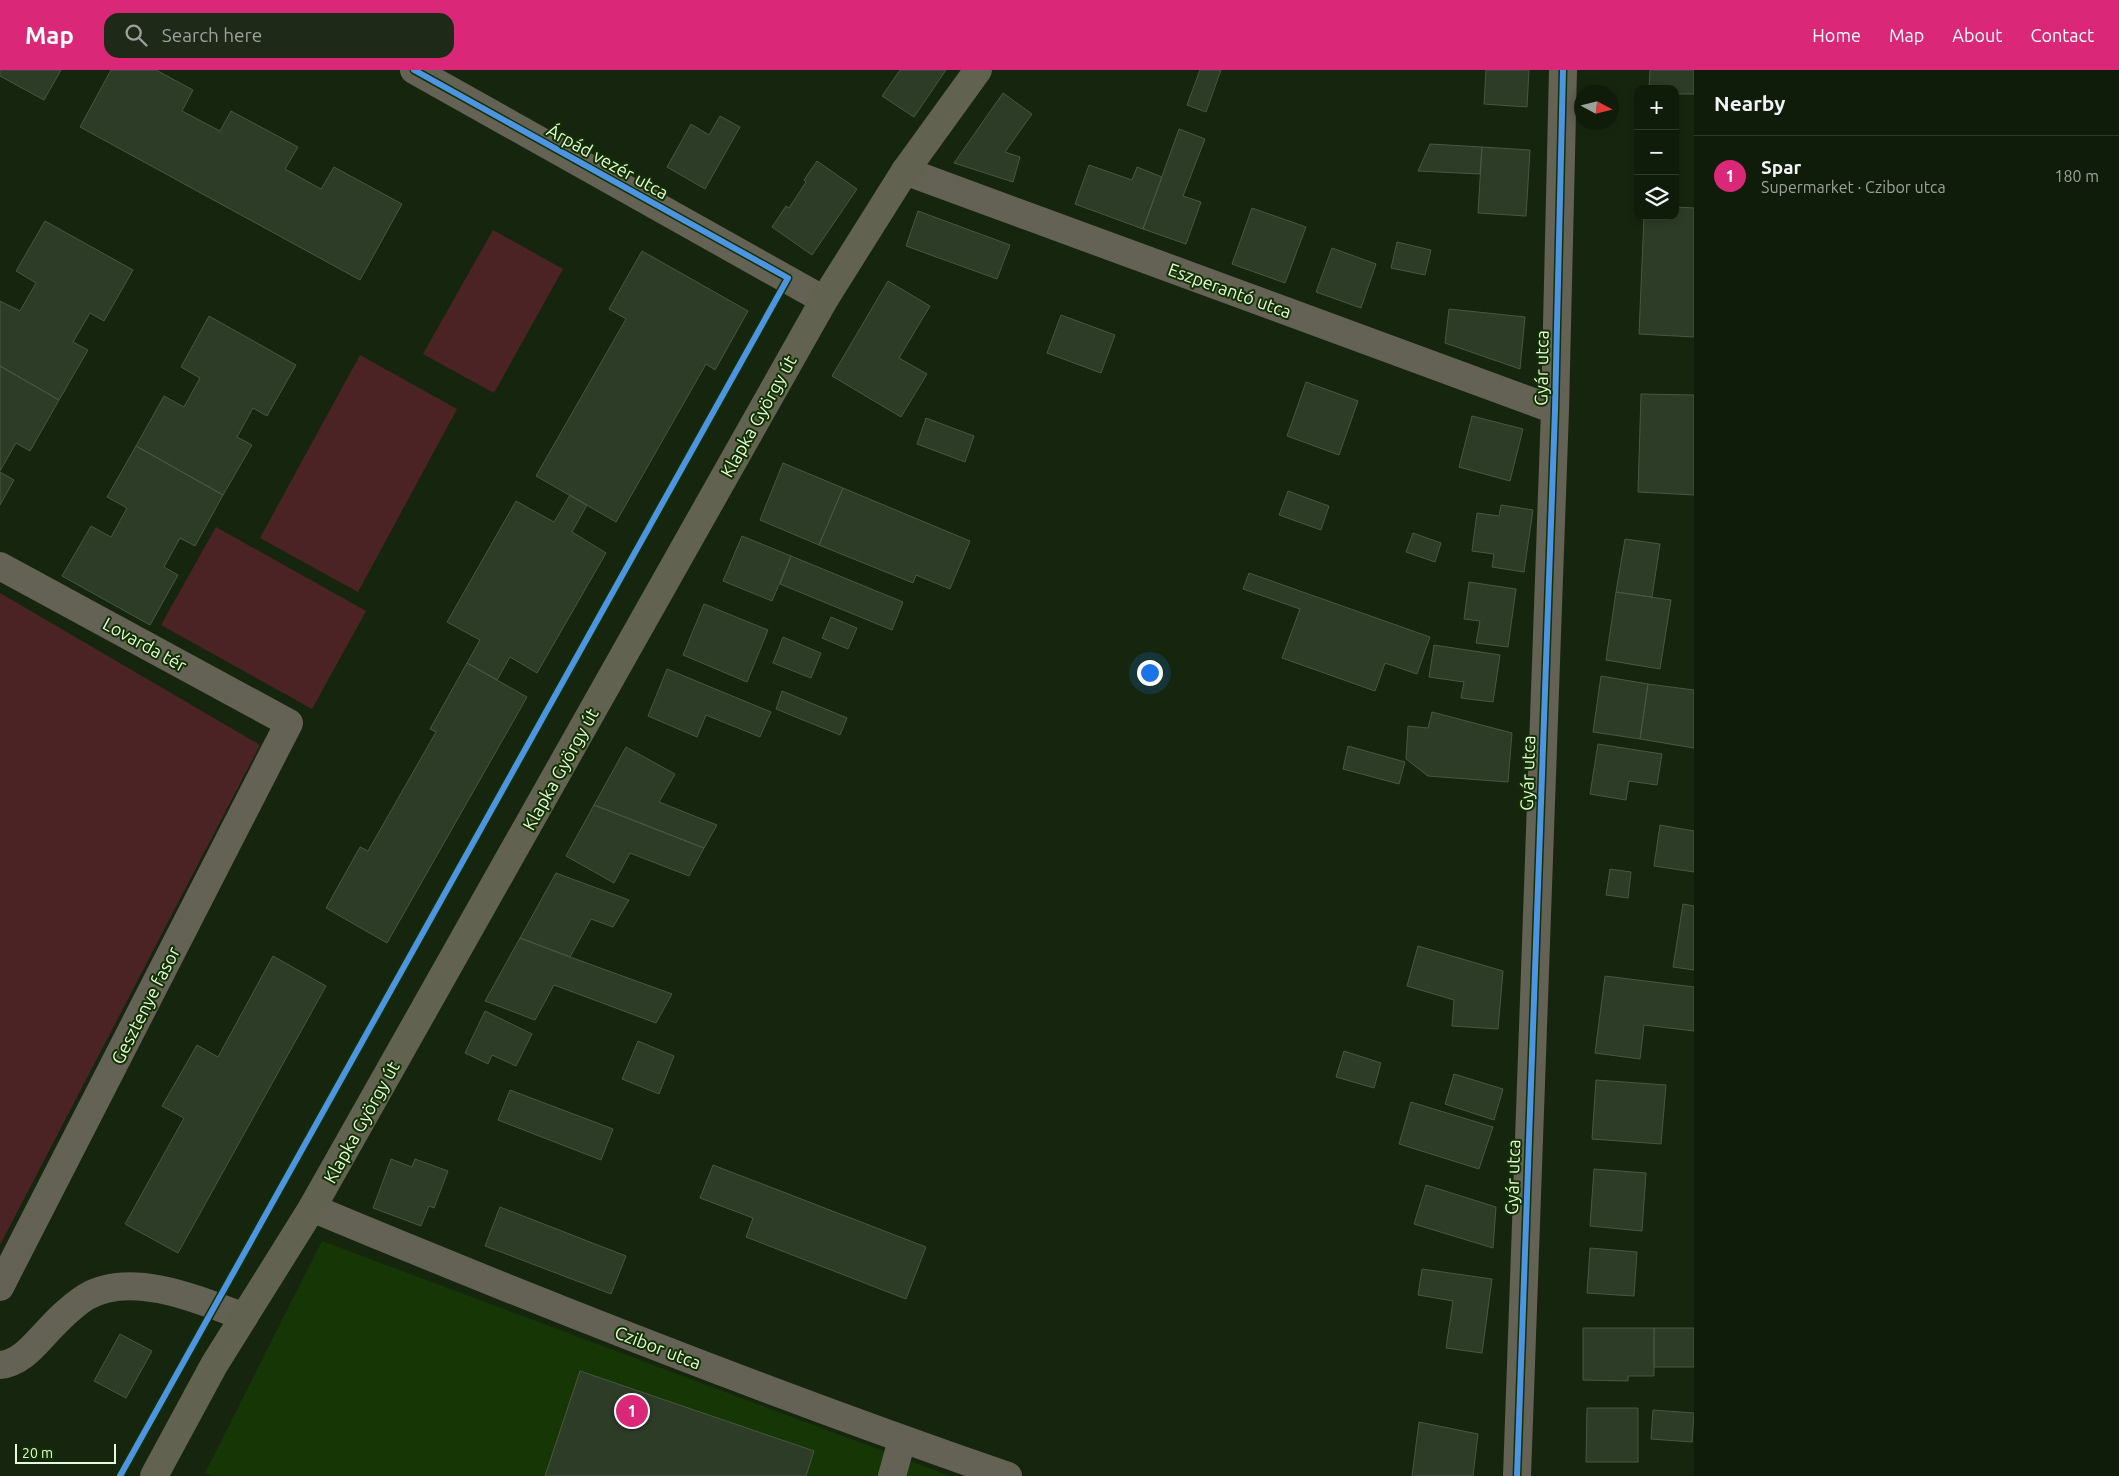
<!DOCTYPE html>
<html lang="en">
<head>
<meta charset="utf-8">
<style>
	:root { --surface:#101c0a; --page:#1e2918; --text:#f1f3f6; --muted:#9ca19c; --line:#303a2b; --accent:#db2777 }
	body { margin:0; font-family:Ubuntu,sans-serif; background:var(--page); color:var(--text) }
	.controls { position:absolute; right:15px; top:15px; display:grid; overflow:hidden; border-radius:10px; box-shadow:0 2px 8px #0003 }
	.controls button { width:45px; height:45px; display:grid; place-items:center; padding:0; border:0; border-bottom:1px solid var(--line); background:var(--surface); color:var(--text); font:25px sans-serif }
	.compass { position:absolute; left:1574px; top:15px; width:45px; height:45px; border-radius:50%; background:var(--surface); box-shadow:0 2px 8px #0003; rotate:97deg }
	.scale { position:absolute; left:15px; bottom:12px; width:101px; box-sizing:border-box; padding-left:5px; border:2px solid #e3fbda; border-top:0; font-size:14px; line-height:18px; white-space:nowrap; color:#e3fbda; -webkit-text-stroke:4px #133103; paint-order:stroke }
	.you { position:absolute; left:1149px; top:602px; width:18px; height:18px; margin:-12px; border:4px solid #fff; border-radius:50%; background:#1a73e8; box-shadow:0 0 0 8px #1a73e833 }
	.badge { display:grid; place-items:center; width:32px; height:32px; border-radius:50%; background:var(--accent); color:#fff; font-size:16px; font-weight:700 }
	.pin { position:absolute; translate:-50% -50%; border:2px solid #fff; box-shadow:0 1px 5px #0006 }
	.list { margin:0; padding:0; list-style:none }
	h2 { display:flex; justify-content:space-between; align-items:center; height:65px; margin:0; padding:0 20px; font-size:21px }
	h2 small { font-size:16px; font-weight:400; color:var(--muted) }
	.list li { display:grid; grid-template-columns:32px 1fr auto; gap:15px; align-items:center; box-sizing:border-box; height:80px; padding:0 20px; border-top:1px solid var(--line) }
	.list b { display:block; font-size:19px; white-space:nowrap }
	.list p { margin:0; font-size:16px; white-space:nowrap; color:var(--muted) }
	.list em { font-size:16px; font-style:normal; color:var(--muted) }
	.icon { flex:none; width:28px; height:28px; fill:none; stroke:currentColor; stroke-width:2; stroke-linecap:round; stroke-linejoin:round }
	.map { position:relative; flex:none; width:1694px; height:1406px; overflow:hidden }
	header { display:flex; align-items:center; gap:30px; box-sizing:border-box; height:70px; padding:0 25px; background:var(--accent); color:#fff }
	header strong { font-size:24px }
	nav { display:flex; gap:28px; margin-inline-start:auto; font-size:18px }
	.search { width:350px; height:45px; background:var(--page); display:flex; align-items:center; gap:12px; box-sizing:border-box; padding:0 18px; border-radius:15px; color:var(--muted); font-size:19px }
	main { display:flex }
	aside { flex:1; background:var(--surface) }
	.map>svg:first-child { display:block }
	.built { fill:#173605 }
	.green { fill:#4c2324 }
	.building { fill:#2d3c26; stroke:#485741 }
	.lines { fill:none; stroke-linecap:round; stroke-linejoin:round }
	.minor { stroke:#646155; stroke-width:28 }
	.major { stroke:#61624f; stroke-width:28 }
	.cycleway-casing { stroke:#133103; stroke-width:9 }
	.cycleway { stroke:#4d94e3; stroke-width:6 }
	.labels { text-anchor:middle; dominant-baseline:central; stroke-width:4; stroke-linejoin:round; paint-order:stroke }
	.street-label { font-size:18px; fill:#e3fbda; stroke:#133103 }
</style>
</head>
<body>
<header>
<strong>Map</strong>
<div class="search"><svg class="icon" aria-label="search" viewBox="0 0 24 24"><circle cx="10" cy="10" r="6"/><path d="M15 15l6 6"/></svg>Search here</div>
<nav><a>Home</a><a>Map</a><a>About</a><a>Contact</a></nav>
</header>
<main>
<div class="map">
<svg width="1694" height="1406" viewBox="0 0 1694 1406">
	<rect width="100%" height="100%" fill="#16260e"/>
	<!-- built -->
	<path class="built" d="M322,1171l628,235h-738l-7,-3z"/>
	<!-- green -->
	<path class="green" d="M493,160l70,39 -69,124 -71,-39z
		M360,285l97,54 -99,183 -98,-54z
		M216,457l150,84 -54,98 -151,-84z
		M0,523l260,152 -260,500z"/>
	<!-- building -->
	<path class="building" d="M0,0h61l-17,30 -44,-24z
		M111,0h45l37,20 -11,21 38,20 11,-20 67,36 -13,22 36,20 13,-22 68,37 -42,76 -280,-153z
		M900,0h46l-32,47 -32,-21z
		M1200,0h21l-15,42 -19,-7z
		M1486,0h43l-2,37 -43,-3z
		M1650,0h44v24h-19v-5h-26z
		M1003,23l29,21 -27,38 15,5 -7,25 -59,-19z
		M720,46l20,11 -35,62 -38,-22 24,-43 18,11z
		M1179,59l26,10 -22,57 18,6 -15,42 -43,-15z
		M1430,74l52,3 -2,27 -62,-3z
		M1482,77l48,3 -4,66 -48,-3z
		M817,91l40,28 -45,66 -40,-28 14,-21 3,2 17,-26 -2,-2z
		M1089,95l43,15 5,-13 25,10 -19,52 -68,-25z
		M1675,137l19,1v129l-55,-3 5,-118h31z
		M1252,138l54,19 -21,56 -53,-19z
		M918,141l92,34 -13,34 -91,-33z
		M45,151l88,49 -29,51 -14,-8 -17,29 15,8 -29,50 -59,-34v-65l20,10 16,-28 -20,-12z
		M1397,172l34,8 -6,25 -34,-7z
		M1332,178l44,16 -15,44 -45,-16z
		M642,181l106,60 -33,59 -9,-6 -90,158 -80,-46 90,-157 -17,-10z
		M888,211l42,25 -31,52 28,16 -26,43 -69,-41z
		M1449,239l76,8 -5,52 -75,-26z
		M1061,245l54,20 -14,38 -54,-20z
		M209,246l87,49 -29,51 -14,-8 -16,29 15,8 -29,50 -87,-49 28,-50 20,11 16,-29 -19,-11z
		M0,296l59,34 -29,51 -14,-8 -16,28z
		M1306,312l52,19 -19,54 -52,-19z
		M1641,324l53,1v100l-56,-3z
		M1472,346l51,13 -13,52 -51,-14z
		M926,348l48,18 -9,26 -48,-18z
		M136,376l87,49 -28,51 -15,-8 -16,29 14,8 -28,50 -88,-49 29,-50 20,11 16,-29 -20,-11z
		M783,393l60,25 -24,57 -59,-25z
		M0,402l14,8 -14,25z
		M843,418l127,53 -20,48 -34,-14 -3,8 -94,-38z
		M1288,421l41,15 -8,24 -42,-15z
		M570,425l17,10 -15,27 34,21 -69,120 -27,-16 -13,23 -30,-17 13,-23 -33,-18 69,-121 38,21z
		M1501,435l32,5 -9,62 -32,-5 2,-13 -22,-3 5,-38 22,3z
		M1413,463l28,10 -6,19 -29,-10z
		M742,466l49,20 -19,45 -49,-20z
		M1625,469l35,5 -8,53 -36,-5z
		M791,486l112,46 -11,28 -112,-46z
		M1249,503l181,64 -13,37 -32,-11 -10,28 -93,-33 18,-49 -57,-20z
		M1469,512l47,7 -8,58 -32,-4 4,-22 -16,-2z
		M1616,522l55,8 -11,69 -54,-9z
		M704,534l64,26 -21,52 -64,-27z
		M831,547l26,11 -9,21 -26,-11z
		M783,567l38,16 -10,25 -38,-15z
		M1434,575l66,10 -7,47 -32,-4 3,-16 -35,-5z
		M467,593l60,34 -140,246 -61,-35 34,-61 8,4 68,-119 -6,-3z
		M667,599l104,43 -11,25 -54,-22 -9,22 -49,-21z
		M1601,606l47,8 -8,55 -47,-7z
		M1648,614l46,6v58l-54,-9z
		M782,621l65,27 -7,17 -64,-26z
		M1432,642l80,21 -4,49 -80,-6 -22,-17 2,-33 20,2z
		M1598,674l64,10 -5,31 -28,-4 -3,19 -36,-6z
		M1348,676l57,16 -6,22 -56,-15z
		M626,677l49,27 -16,28 58,23 -13,23 -110,-43z
		M594,735l110,43 -15,28 -59,-23 -16,30 -48,-27z
		M1660,755l34,6v41l-40,-6z
		M1610,799l21,3 -3,26 -22,-3z
		M556,803l73,27 -16,27 -22,-8 -21,38 -50,-19z
		M1683,834l11,2v64l-21,-3z
		M520,868l50,19 102,37 -16,29 -102,-38 -19,35 -50,-19z
		M1418,876l85,25 -5,58 -46,-3 2,-26 -47,-14z
		M273,886l53,30 -148,267 -53,-29 59,-106 -22,-12 35,-61 21,12z
		M1605,906l89,11v44l-50,-6 -4,34 -45,-6z
		M485,941l47,23 -16,32 -24,-11 -4,9 -23,-11z
		M638,971l36,15 -15,38 -37,-15z
		M1344,981l37,12 -7,25 -38,-11z
		M1454,1004l49,15 -9,31 -49,-16z
		M1596,1010l70,5 -5,59 -69,-5z
		M510,1020l103,39 -12,31 -103,-40z
		M1411,1032l82,25 -14,42 -80,-25z
		M391,1089l21,8 3,-8 33,12 -14,37 -5,-2 -8,20 -48,-18z
		M713,1095l213,82 -20,52 -160,-62 7,-19 -53,-20z
		M1594,1099l52,4 -4,58 -52,-5z
		M1426,1115l70,22 -3,41 -79,-24z
		M500,1137l126,49 -15,38 -126,-48z
		M1590,1178l47,4 -3,44 -47,-3z
		M1422,1199l70,10 -10,74 -36,-5 7,-47 -35,-6z
		M1583,1258h71v48h-26v5l-45,-1z
		M1654,1258h40v39h-40z
		M120,1264l32,17 -26,47 -32,-17z
		M580,1301l234,80 -8,25h-261z
		M1587,1338h51v54h-52z
		M1653,1340l41,3 -2,29 -41,-3z
		M1419,1352l59,12 -5,42h-61z"/>
	<g class="lines">
		<!-- minor -->
		<path class="minor" d="M414,0l410,230
			M905,101l650,239
			M0,496l289,157 -289,564
			M312,1138c230,96 461,187 696,268
			M0,1295c18,-1 32,-17 43,-29 13,-14 27,-29 43,-39 45,-27 114,3 158,20
			M892,1406l10,-36
			M1517,1406l38,-1066 8,-340"/>
		<!-- major -->
		<path class="major" d="M154,1406l60,-111 98,-157 512,-908 81,-129 73,-101"/>
		<!-- cycleway casing -->
		<g class="cycleway-casing">
			<path id="cycleway" d="M120,1406l668,-1198 -374,-208
				M1517,1406l38,-1066 8,-340"/>
		</g>
		<!-- cycleway -->
		<use href="#cycleway" class="cycleway"/>
	</g>
	<g class="labels">
		<!-- street labels -->
		<g class="street-label">
			<text transform="translate(608 91) rotate(29)">Árpád vezér utca</text>
			<text transform="translate(1230 220) rotate(20)">Eszperantó utca</text>
			<text transform="translate(1541 298) rotate(-89)">Gyár utca</text>
			<text transform="translate(758 346) rotate(-61)">Klapka György út</text>
			<text transform="translate(145 574) rotate(29)">Lovarda tér</text>
			<text transform="translate(560 699) rotate(-61)">Klapka György út</text>
			<text transform="translate(1527 703) rotate(-88)">Gyár utca</text>
			<text transform="translate(145 935) rotate(-63)">Gesztenye fasor</text>
			<text transform="translate(361 1052) rotate(-61)">Klapka György út</text>
			<text transform="translate(1512 1107) rotate(-88)">Gyár utca</text>
			<text transform="translate(658 1277) rotate(21)">Czibor utca</text>
		</g>
	</g>
</svg>
<div class="controls">
<button>+</button>
<button>−</button>
<button><svg class="icon" aria-label="layers" viewBox="0 0 24 24"><path d="M12 4l9 5-9 5-9-5zM3 14l9 5 9-5"/></svg></button>
</div>
<svg class="compass" viewBox="-18 -18 36 36"><path d="M0-13l5 13h-10z" fill="#e53935"/><path d="M0 13l5-13h-10z" fill="#9ca19c"/></svg>
<div class="scale">20 m</div>
<div class="you"></div>
<div class="pin badge" style="left:632px;top:1341px">1</div>
</div>
<aside>
<h2>Nearby<small></small></h2>
<ul class="list">
<li><span class="badge">1</span><div><b>Spar</b><p>Supermarket · Czibor utca</p></div><em>180 m</em></li>
</ul>
</aside>
</main>
</body>
</html>
